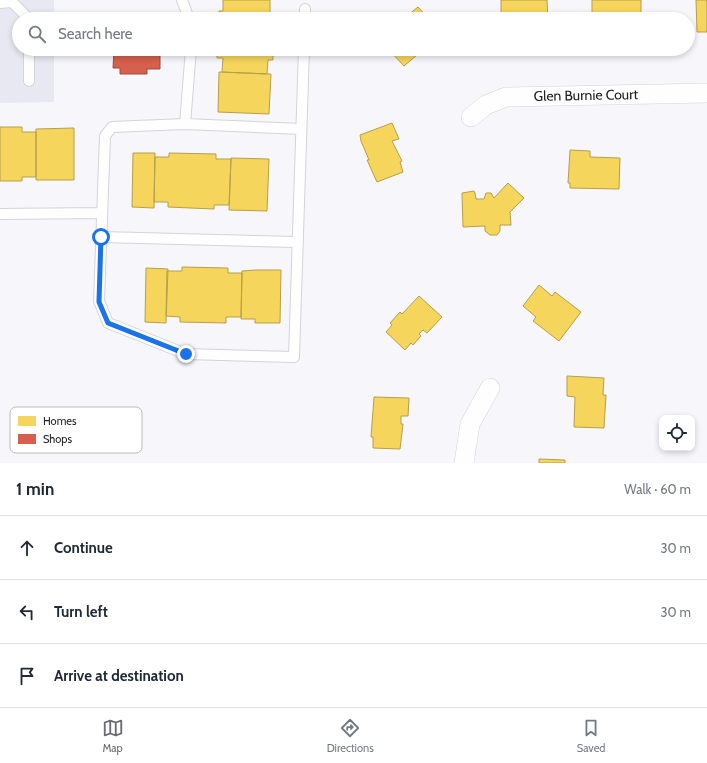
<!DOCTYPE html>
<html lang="en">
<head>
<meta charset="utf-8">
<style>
	:root { --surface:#fff; --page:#f6f6f7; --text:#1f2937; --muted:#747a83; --line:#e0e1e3; --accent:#6b6b6f }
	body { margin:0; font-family:Cabin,sans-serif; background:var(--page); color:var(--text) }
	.controls { position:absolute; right:12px; bottom:12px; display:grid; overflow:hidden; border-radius:8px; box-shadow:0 2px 6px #0003 }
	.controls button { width:36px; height:36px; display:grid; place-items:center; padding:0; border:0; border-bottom:1px solid var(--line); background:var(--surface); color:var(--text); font:20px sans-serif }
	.stop { position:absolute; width:12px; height:12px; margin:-9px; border:3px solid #1a73e8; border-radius:50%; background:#fff }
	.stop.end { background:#1a73e8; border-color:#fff; box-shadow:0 1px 4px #0008 }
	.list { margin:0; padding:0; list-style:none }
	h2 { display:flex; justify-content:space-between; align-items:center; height:52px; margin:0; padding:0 16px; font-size:17px }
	h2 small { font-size:13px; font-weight:400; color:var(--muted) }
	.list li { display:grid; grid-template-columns:26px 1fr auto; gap:12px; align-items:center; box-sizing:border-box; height:64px; padding:0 16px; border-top:1px solid var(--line) }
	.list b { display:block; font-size:15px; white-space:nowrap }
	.list em { font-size:13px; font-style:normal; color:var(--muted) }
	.icon { flex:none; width:22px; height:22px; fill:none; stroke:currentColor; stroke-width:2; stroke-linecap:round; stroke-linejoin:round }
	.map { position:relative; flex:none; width:707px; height:463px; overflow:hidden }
	.search { position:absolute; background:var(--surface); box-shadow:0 2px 6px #0003; left:12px; right:12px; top:12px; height:44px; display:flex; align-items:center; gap:10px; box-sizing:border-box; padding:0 14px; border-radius:22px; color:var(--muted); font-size:15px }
	.sheet { height:244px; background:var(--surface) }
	nav { display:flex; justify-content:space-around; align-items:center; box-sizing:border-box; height:56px; border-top:1px solid var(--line); background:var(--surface); font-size:11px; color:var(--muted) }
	nav a { display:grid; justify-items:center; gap:2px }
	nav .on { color:var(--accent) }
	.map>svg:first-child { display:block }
	.built { fill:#e8e8f3 }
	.homes { fill:#f6d55c; stroke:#b69f4b }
	.shops { fill:#d6604d; stroke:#9f4d40 }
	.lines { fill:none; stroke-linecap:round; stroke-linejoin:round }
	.service-casing { stroke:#d4d4d7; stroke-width:12 }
	.minor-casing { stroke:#d4d4d7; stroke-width:20 }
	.service { stroke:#fefefe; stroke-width:10 }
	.minor { stroke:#fefefe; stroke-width:19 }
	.route { stroke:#1a73e8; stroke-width:5 }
	.labels { text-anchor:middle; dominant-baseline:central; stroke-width:4; stroke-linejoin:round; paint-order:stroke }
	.street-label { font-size:14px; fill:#202023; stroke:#fff }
	.key { fill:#fff; stroke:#bcbcbd; stroke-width:1 }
	.key-label { font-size:11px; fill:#202023 }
</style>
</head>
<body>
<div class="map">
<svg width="707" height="463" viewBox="0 0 707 463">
	<rect width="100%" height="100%" fill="#f6f6fb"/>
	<!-- built -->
	<path class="built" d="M0,0h54v19h-35v30h35v53l-54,1z"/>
	<!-- homes -->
	<path class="homes" d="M223,0h47v13h4v6h-56l1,-8h4z
		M501,0h46l1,19h-47z
		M592,0h49v19h-49z
		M696,0h11v32h-10z
		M418,7l11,12h-26z
		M217,49h56v11h-5l-1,14 -45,-2 1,-14h-6z
		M388,49h25l4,6 -13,11z
		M219,72l52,2 -2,40 -51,-2z
		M392,123l7,16 -7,2 10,20 -2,1 3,10 -26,10 -10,-22h2l-8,-19 -1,-6z
		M0,127h22v5h14v45h-14v4h-22z
		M74,128v52h-38v-51z
		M570,150l20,1v6l30,1 -1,31 -49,-1v-5h-2z
		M133,153h22l-1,55 -22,-1z
		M169,153l47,1v5h15l-2,46h-15v4l-46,-2v-5h-14l1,-45h14z
		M231,158l38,1 -2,52 -38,-1z
		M508,183l16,15 -14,14 1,13h-11v6l-3,4h-7l-5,-4v-5l-22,1 -1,-34 12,-2 1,2 1,6h8l2,-6h5l3,5z
		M182,267l46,1v5h14l-1,44h-15v6l-46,-1v-5l-14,-1 1,-45h15z
		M146,268l22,1 -2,54 -21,-1z
		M256,270h25l-1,53h-25v-4h-14l1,-48z
		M539,285l13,11 3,-4 26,20 -22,29 -26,-20 3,-4 -13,-11z
		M419,296l23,21 -15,16 -4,-3 -4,4 2,2 -8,9 -2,-2 -6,7 -19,-18 6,-7 -2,-2 10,-11 2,2z
		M567,376l37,2 -1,17h3l-2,33 -30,-1 1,-30 -8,-1z
		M374,397l35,1 -1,18h-7v8h2l-3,25 -27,-1v-11h-2z
		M539,459l26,1v3h-26z"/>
	<!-- shops -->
	<path class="shops" d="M114,49h46v20h-13v5h-27v-6h-7z"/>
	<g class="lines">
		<!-- service casing -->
		<g class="service-casing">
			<path id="service" d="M10,0l19,19
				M182,0l7,19
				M0,3l12,-1
				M305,19v-10
				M29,81v-32
				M185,124l6,-75
				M301,129l-116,-5 -73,3 -7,9 -6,165 9,22 78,31 108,3 10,-308
				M0,214l102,-1
				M101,237l197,5"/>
		</g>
		<!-- minor casing -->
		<g class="minor-casing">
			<path id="minor" d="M471,117l15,-12 20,-8 201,-4
				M464,463l6,-39 20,-36"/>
		</g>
		<!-- service -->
		<use href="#service" class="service"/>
		<!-- minor -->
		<use href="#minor" class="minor"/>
	</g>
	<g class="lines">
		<!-- route -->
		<path class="route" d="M101,237l-2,65 9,21 78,31"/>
	</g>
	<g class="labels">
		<!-- street labels -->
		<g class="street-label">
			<text transform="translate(586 95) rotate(-1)">Glen Burnie Court</text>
		</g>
	</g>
	<!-- legend -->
	<rect x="10" y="407" width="132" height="46" rx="6" class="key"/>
	<rect x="18" y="416" width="18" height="10" fill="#f6d55c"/>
	<rect x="18" y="434" width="18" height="10" fill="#d6604d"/>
	<g class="key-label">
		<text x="43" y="425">Homes</text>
		<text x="43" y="443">Shops</text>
	</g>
</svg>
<div class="controls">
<button><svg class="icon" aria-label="locate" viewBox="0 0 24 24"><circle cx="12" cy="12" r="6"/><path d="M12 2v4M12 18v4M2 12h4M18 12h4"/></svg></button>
</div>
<div class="stop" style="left:101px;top:237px"></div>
<div class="stop end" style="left:186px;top:354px"></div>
<div class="search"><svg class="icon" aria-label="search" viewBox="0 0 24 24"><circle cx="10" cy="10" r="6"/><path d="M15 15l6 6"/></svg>Search here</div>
</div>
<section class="sheet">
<h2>1 min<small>Walk · 60 m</small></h2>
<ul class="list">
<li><svg class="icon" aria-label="ahead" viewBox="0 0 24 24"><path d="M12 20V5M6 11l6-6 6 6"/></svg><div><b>Continue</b></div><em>30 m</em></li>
<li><svg class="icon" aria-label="left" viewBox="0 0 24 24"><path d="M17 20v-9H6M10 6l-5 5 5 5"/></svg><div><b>Turn left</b></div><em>30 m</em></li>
<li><svg class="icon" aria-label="arrive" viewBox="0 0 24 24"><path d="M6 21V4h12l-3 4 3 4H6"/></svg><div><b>Arrive at destination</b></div></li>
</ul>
</section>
<nav>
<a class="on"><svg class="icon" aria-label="map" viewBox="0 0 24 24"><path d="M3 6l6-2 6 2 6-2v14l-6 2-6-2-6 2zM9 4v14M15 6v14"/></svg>Map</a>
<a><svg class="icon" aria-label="directions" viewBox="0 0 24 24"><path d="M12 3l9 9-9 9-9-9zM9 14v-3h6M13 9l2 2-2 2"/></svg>Directions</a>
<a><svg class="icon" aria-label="saved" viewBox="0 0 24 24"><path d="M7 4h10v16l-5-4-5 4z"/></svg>Saved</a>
</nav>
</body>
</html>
